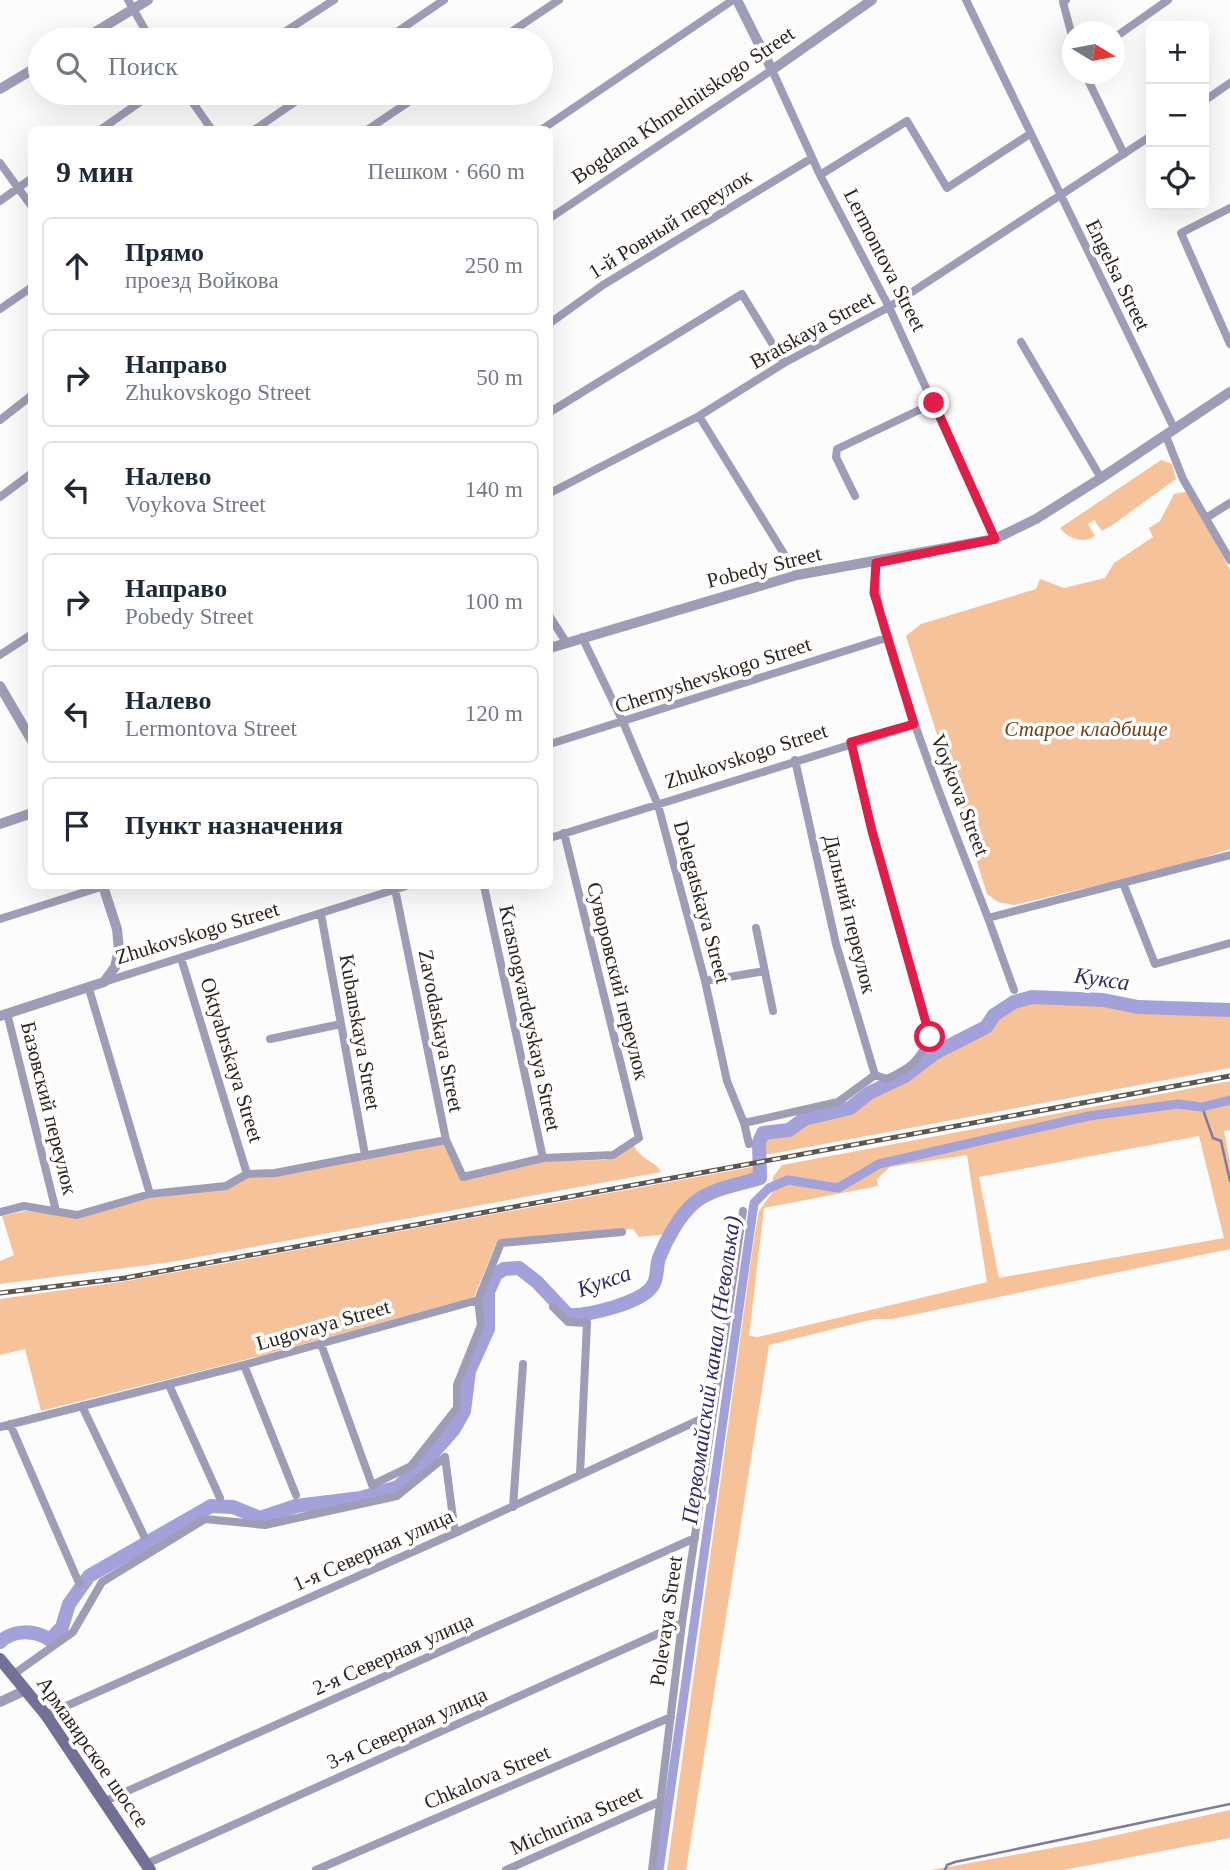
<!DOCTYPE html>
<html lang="ru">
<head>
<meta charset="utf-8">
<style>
	:root { --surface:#fff; --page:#f2f2f3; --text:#1f2937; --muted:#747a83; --line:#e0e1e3 }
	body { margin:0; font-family:"Times New Roman",serif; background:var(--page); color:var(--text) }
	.controls { position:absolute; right:21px; top:21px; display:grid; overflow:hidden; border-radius:10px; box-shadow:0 7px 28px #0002 }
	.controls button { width:63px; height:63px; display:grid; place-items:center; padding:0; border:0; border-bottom:2px solid var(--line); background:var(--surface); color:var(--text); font:35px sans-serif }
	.compass { position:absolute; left:1062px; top:21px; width:63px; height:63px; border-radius:50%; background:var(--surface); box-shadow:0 7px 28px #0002; rotate:100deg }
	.stop { position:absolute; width:21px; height:21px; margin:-16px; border:5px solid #e11d48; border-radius:50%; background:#fff }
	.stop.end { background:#e11d48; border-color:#fff; box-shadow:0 2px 7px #0008 }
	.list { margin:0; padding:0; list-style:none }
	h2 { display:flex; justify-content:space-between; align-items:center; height:91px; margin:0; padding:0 28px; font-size:30px }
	h2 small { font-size:23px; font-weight:400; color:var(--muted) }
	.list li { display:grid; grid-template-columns:46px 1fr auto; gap:21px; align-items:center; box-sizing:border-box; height:98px; margin:0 14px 14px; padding:0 14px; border:2px solid var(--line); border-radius:10px }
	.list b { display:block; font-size:26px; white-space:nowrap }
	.list p { margin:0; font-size:23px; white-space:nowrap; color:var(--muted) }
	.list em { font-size:23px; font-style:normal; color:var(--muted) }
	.icon { flex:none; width:38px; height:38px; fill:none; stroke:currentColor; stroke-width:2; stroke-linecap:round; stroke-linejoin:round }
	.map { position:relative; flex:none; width:1230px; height:1870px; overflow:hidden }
	.search { position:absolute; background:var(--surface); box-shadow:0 7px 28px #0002; left:28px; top:28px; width:525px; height:77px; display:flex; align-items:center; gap:18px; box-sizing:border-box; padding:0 24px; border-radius:38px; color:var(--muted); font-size:26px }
	.panel { position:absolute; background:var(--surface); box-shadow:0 7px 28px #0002; left:28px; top:126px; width:525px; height:763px; border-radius:10px }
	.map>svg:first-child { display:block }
	.green { fill:#f6c29a; fill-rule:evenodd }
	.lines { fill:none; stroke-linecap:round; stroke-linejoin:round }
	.stream { stroke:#807ca1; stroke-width:2.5 }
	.canal { stroke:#a3a1da; stroke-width:9 }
	.river { stroke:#a3a1da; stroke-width:14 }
	.minor { stroke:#9e9db7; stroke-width:8 }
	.tertiary { stroke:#9e9db7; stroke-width:10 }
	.secondary { stroke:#717095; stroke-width:12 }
	.rail-casing { stroke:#5d564f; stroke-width:5 }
	.rail { stroke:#fff; stroke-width:2.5; stroke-dasharray:8; stroke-linecap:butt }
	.route { stroke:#e11d48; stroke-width:9 }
	.labels { text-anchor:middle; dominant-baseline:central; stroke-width:7; stroke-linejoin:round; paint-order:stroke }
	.street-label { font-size:21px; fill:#2f251d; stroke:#fff }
	.park-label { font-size:21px; font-style:italic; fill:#724113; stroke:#fff }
	.water-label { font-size:23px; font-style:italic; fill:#352b6e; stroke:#fff }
</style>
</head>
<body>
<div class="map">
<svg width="1230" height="1870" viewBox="0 0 1230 1870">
	<rect width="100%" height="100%" fill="#fcfcfc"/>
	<!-- green -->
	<path class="green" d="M1161,460l11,4 4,15 -65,47 -9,5 -8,-11 -6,4 7,12c-12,8 -26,3 -35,-8z
		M1186,492l7,7 37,71v279l-50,17 -166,39 -16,-3 -11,-8 -81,-258 15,-12 115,-35 4,-10 24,9 41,-10 9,-15 39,-26 -4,-9 11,-7 14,-27z
		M1055,999l83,11 92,3v55l-465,87 1,-16 4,-6 19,-1 19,-10 43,-11 20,-16 37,-16 29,-24 50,-24 10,-13 18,-13z
		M1230,1081v49l-6,1 6,30v88l-338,70h-18l-105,26 -83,525h-19l87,-631 5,-28 13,-18 1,-16 9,-12zM1199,1136l25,102 -225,40 -20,-101zM967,1155l20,127 -229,55 -9,-1 15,-128 114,-22 -1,-7 13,-12z
		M443,1143l17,36 9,1 75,-19 62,-1 28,-14c8,15 22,15 27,26l-490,90 -171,22v-23l14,-6 -12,-39 23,-5 27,2 24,5 75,-20 76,-10 21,-10 29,-2z
		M757,1166l-2,11c-50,15 -56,11 -87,57l-29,3 -6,-8 -131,12 -6,3 -22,53 -210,58 -223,56 -16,-62 -25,6v-56l127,-18z
		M1230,1810v28l-166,32h-133l159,-29z"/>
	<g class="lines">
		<!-- stream -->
		<path class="stream" d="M1202,1107l11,31 8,3 9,40
			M945,1870l2,-5 8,-3 275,-58"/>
		<!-- canal -->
		<path class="canal" d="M659,1870l95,-667 15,-15 19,-8 50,8 41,-24 210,-48 89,-12 24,3 28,-7"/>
		<!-- river -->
		<path class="river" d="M0,1642c14,-13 35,-12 50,-2l12,-13 7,-23 20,-28 122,-70 22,1 27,11 36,-12 65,-8 37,-11 26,-24 30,-34 10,-18 5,-40 19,-42v-37l8,-18 8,-5 15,-1 18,14 31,33c19,1 75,-12 85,-30 5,-7 3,-19 6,-27 7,-18 20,-42 35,-55 18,-15 44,-18 66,-25l-1,-36 4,-9 26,-3 15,-11 46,-11 19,-15 36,-17 30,-23 51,-26 8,-12 20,-13 18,-5 71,3 35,7 92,3"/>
		<!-- minor -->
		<path class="minor" d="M128,0l23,40
			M966,0l209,430
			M1066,0l-3,2 9,34
			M1114,38l54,-38
			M272,40l62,-40
			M385,40l59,-40
			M499,40l60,-40
			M1085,74l39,80
			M186,93l26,37
			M1204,101l26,-18
			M100,130l53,-37
			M254,130l54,-37
			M367,130l55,-37
			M541,130l192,-130
			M0,163l32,44
			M820,175l87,-54 40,67 83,-54
			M0,201l32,-23
			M1230,208l-49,25 49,111
			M550,218l222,-148 48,105 69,132 106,232
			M0,309l32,-22
			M550,323l53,-38 209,-127
			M1021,342l80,136
			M550,412l192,-118 42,69
			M699,416l98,159
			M0,420l32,-25
			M1166,436l17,43 47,81
			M550,493l149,-77 85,-53 105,-56 262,-171
			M855,496l-19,-39 1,-8 97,-46
			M0,497l32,-24
			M1206,518l24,-15
			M875,563c-1,42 13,79 26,119 25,80 57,158 87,236l242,-63
			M550,617l16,25
			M582,637l41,85 35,83 47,176 22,100 17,42 5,21
			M0,655l32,-21
			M550,744l336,-106
			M795,760l41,184 39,131
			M550,838l364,-113
			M1123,883l32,81 75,-21
			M484,886l59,272
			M395,889l51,251 17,37 80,-19 70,-3 26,-17 -75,-305
			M321,914l44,241
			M988,918l26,72
			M0,919l104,-33
			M756,928l17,83
			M181,958l66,216
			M705,981l60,-10
			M104,982l302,-96
			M89,989l61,205
			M7,1013l49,198
			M270,1039l71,-15
			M744,1123l94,-21 37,-27 12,4c24,-11 32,-18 43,-42l-58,-206 -21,-89
			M0,1212l24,-6 53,9 73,-21 76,-8 21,-12 28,-1 171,-33
			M553,1307l15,15 19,1 -7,151
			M321,1344l51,141 39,-19 46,-58v-23l24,-60 -3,-25
			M244,1365l52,130
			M169,1385l51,113
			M82,1406l62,130
			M10,1424l69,159
			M0,1427l244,-62 234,-65 23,-57 121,-11
			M445,1457l10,76
			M513,1507l10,-143
			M14,1674l59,-42 29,-50 103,-63 60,6 132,-29 48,-39
			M46,1715l409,-182 257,-119
			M105,1801l590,-263
			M146,1864l536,-241
			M316,1870l355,-153
			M506,1870l155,-69
			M652,1870l30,-247 61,-412"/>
		<!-- tertiary -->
		<path class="tertiary" d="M737,0l35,70 100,-70
			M82,40l66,-40
			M0,89l40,-24
			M550,648l247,-73 198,-36 41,-20 65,-41 129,-86
			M0,686l32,55
			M0,824l32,-11
			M0,1016l104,-34 11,-15 4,-17 -2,-21 -14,-43
			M0,1702l26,-12"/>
		<!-- secondary -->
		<path class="secondary" d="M0,1659l46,56 104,155"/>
		<!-- rail casing -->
		<g class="rail-casing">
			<path id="rail" d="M0,1293l125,-15 1105,-202"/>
		</g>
		<!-- rail -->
		<use href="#rail" class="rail"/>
	</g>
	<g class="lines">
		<!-- route -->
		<path class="route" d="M930,1037l-58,-206 -21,-89 63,-18 -40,-131 2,-30 119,-24 -61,-136"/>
	</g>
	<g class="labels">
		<!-- street labels -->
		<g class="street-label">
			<text transform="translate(683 105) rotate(-34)">Bogdana Khmelnitskogo Street</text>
			<text transform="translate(670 224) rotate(-32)">1-й Ровный переулок</text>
			<text transform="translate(885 260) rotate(63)">Lermontova Street</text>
			<text transform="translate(1118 275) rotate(64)">Engelsa Street</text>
			<text transform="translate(812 330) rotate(-29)">Bratskaya Street</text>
			<text transform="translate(764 567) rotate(-14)">Pobedy Street</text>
			<text transform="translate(713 675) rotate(-18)">Chernyshevskogo Street</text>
			<text transform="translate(746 756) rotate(-18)">Zhukovskogo Street</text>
			<text transform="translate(960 795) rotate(69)">Voykova Street</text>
			<text transform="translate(702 902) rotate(75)">Delegatskaya Street</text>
			<text transform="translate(850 914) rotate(76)">Дальний переулок</text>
			<text transform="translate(197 933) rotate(-17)">Zhukovskogo Street</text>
			<text transform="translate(618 981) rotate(76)">Суворовский переулок</text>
			<text transform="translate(530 1018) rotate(78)">Krasnogvardeyskaya Street</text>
			<text transform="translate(441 1031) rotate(79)">Zavodaskaya Street</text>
			<text transform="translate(360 1032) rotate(80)">Kubanskaya Street</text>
			<text transform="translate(232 1060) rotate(73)">Oktyabrskaya Street</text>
			<text transform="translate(49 1108) rotate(76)">Базовский переулок</text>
			<text transform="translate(323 1325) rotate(-16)">Lugovaya Street</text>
			<text transform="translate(373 1550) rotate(-24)">1-я Северная улица</text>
			<text transform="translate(666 1621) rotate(-82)">Polevaya Street</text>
			<text transform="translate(393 1654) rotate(-24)">2-я Северная улица</text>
			<text transform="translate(407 1728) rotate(-24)">3-я Северная улица</text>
			<text transform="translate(93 1752) rotate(55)">Армавирское шоссе</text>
			<text transform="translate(487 1777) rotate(-23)">Chkalova Street</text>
			<text transform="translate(576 1820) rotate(-24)">Michurina Street</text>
		</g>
		<!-- park labels -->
		<g class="park-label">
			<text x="1086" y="729">Старое кладбище</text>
		</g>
		<!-- water labels -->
		<g class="water-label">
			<text transform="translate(1102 979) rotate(8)">Кукса</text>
			<text transform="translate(604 1281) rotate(-19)">Кукса</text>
			<text transform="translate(711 1370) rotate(-82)">Первомайский канал (Неволька)</text>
		</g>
	</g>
</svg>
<div class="controls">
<button>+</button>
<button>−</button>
<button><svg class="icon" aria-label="locate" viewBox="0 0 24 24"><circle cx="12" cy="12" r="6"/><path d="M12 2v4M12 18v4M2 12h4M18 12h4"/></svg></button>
</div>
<svg class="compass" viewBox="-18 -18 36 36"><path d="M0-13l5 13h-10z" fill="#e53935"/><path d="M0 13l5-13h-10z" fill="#747a83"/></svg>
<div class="stop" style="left:930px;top:1037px"></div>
<div class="stop end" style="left:934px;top:403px"></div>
<div class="search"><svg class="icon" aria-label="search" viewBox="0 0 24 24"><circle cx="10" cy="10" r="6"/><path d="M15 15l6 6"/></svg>Поиск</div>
<section class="panel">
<h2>9 мин<small>Пешком · 660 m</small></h2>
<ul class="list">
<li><svg class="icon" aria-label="ahead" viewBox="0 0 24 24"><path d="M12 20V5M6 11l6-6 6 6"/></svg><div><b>Прямо</b><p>проезд Войкова</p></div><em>250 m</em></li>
<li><svg class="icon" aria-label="right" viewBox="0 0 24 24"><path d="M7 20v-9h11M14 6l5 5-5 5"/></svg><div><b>Направо</b><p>Zhukovskogo Street</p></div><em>50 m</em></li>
<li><svg class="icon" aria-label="left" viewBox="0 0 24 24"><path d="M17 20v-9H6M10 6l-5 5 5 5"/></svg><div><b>Налево</b><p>Voykova Street</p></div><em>140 m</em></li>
<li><svg class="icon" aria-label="right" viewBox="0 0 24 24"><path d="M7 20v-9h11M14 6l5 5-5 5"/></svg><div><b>Направо</b><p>Pobedy Street</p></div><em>100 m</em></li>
<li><svg class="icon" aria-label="left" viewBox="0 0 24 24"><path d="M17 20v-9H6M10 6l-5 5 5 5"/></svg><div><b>Налево</b><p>Lermontova Street</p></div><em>120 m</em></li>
<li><svg class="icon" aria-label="arrive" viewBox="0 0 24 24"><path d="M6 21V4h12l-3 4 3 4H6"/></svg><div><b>Пункт назначения</b></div></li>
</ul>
</section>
</div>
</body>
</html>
